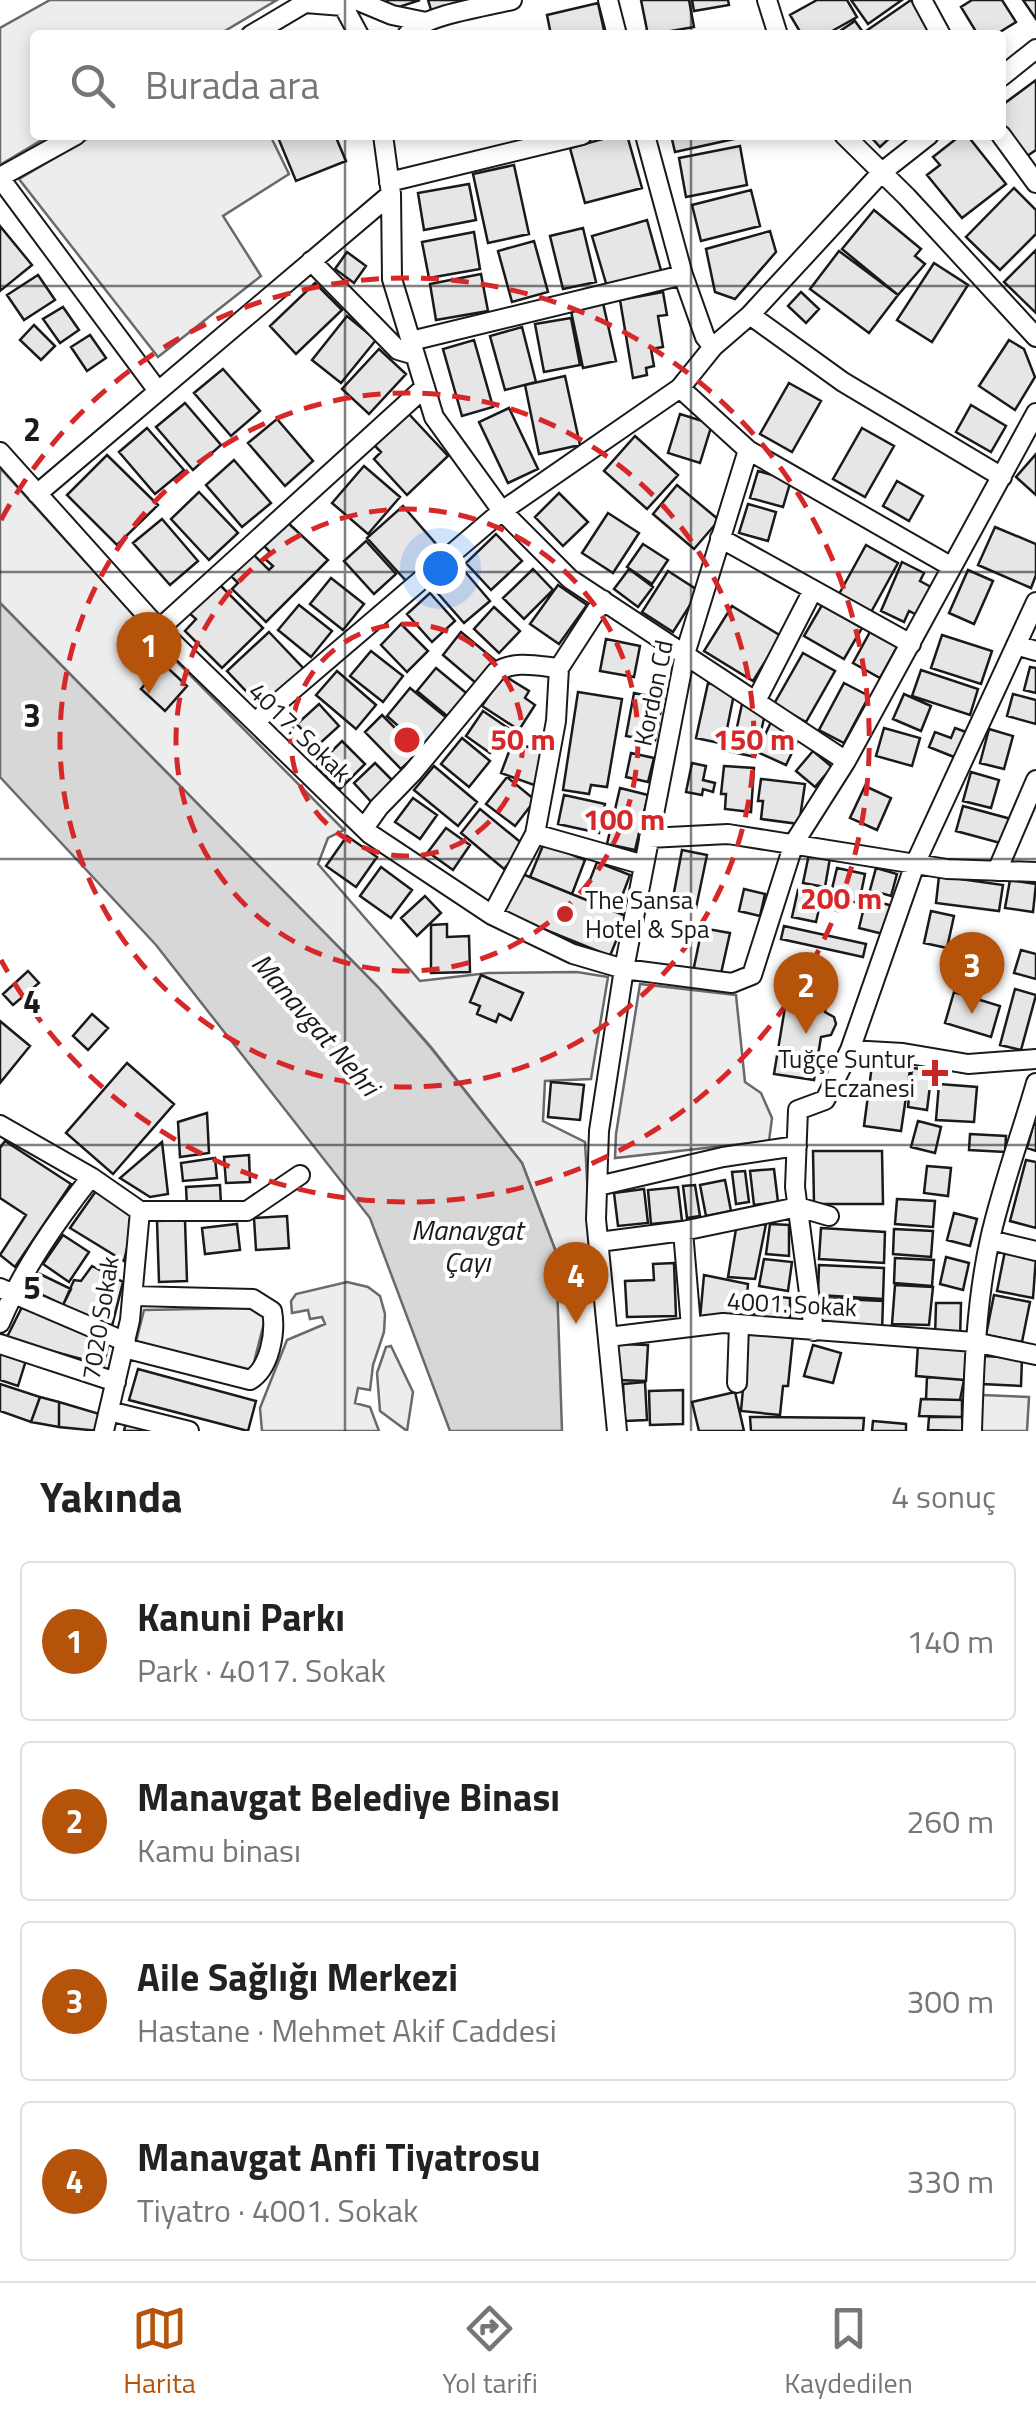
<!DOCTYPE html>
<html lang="tr">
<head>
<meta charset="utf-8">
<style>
	:root { --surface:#fff; --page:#f2f2f2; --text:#222; --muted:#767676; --line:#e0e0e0; --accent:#b45309 }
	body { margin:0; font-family:"Titillium Web",sans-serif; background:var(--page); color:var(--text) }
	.you { position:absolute; left:440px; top:568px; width:35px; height:35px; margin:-25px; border:8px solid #fff; border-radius:50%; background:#1a73e8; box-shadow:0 0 0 15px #1a73e833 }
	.badge { display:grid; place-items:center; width:65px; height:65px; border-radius:50%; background:var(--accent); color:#fff; font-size:32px; font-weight:700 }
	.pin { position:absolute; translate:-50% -82px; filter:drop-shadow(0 2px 5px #0008) }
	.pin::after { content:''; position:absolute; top:52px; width:35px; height:30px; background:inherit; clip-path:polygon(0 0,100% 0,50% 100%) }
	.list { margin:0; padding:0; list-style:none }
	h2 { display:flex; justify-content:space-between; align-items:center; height:130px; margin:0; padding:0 40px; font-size:42px }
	h2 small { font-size:32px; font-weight:400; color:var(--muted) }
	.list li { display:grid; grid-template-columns:65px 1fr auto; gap:30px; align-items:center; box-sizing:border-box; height:160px; margin:0 20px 20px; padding:0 20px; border:2px solid var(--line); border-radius:10px }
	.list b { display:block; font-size:38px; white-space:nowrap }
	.list p { margin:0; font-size:32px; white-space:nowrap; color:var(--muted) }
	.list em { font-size:32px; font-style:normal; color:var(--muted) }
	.icon { flex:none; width:55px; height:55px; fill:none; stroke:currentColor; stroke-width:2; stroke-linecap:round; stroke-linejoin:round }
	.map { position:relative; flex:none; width:1036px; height:1431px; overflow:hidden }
	.search { position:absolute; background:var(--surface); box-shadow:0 5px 15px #0003; left:30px; right:30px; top:30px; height:110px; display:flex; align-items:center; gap:25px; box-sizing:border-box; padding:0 35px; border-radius:10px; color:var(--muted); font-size:38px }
	.sheet { height:850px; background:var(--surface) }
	nav { display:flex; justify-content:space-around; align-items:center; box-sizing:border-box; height:140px; border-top:2px solid var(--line); background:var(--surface); font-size:28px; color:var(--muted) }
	nav a { display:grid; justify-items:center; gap:5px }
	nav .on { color:var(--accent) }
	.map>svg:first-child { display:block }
	.built { fill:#ededed; stroke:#6a6a6a; stroke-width:2.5 }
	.water { fill:#d7d7d7; stroke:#6a6a6a; stroke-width:2.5 }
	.building { fill:#e6e6e6; stroke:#1a1a1a; stroke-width:2.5 }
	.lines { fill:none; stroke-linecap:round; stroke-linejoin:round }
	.minor-casing { stroke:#1a1a1a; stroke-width:22 }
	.minor { stroke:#fff; stroke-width:18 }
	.grid { fill:none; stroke:#1a1a1a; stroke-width:2.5; stroke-opacity:0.55 }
	.ring { fill:none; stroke:#d62828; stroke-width:5; stroke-dasharray:18 12 }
	.poi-dot { fill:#c62828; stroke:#fff; stroke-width:4 }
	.labels { text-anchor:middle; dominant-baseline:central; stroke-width:8; stroke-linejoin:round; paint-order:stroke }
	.street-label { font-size:25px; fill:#1a1a1a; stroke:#fff }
	.poi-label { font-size:25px; fill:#1a1a1a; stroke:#fff; text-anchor:start }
	.water-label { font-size:28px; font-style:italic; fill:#1a1a1a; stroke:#fff }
	.grid-label { font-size:32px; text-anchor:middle; font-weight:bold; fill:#1a1a1a; stroke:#fff; stroke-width:8; stroke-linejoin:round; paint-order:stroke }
	.centre { fill:#d62828; stroke:#fff; stroke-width:5 }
	.ring-label { font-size:30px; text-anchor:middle; font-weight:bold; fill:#d62828; stroke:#fff; stroke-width:8; stroke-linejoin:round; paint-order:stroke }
</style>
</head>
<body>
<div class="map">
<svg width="1036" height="1431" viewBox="0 0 1036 1431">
	<rect width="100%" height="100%" fill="#fff"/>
	<!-- built -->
	<path class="built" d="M50,0h227l-59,35h-183v100h15l-50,30v-137z
		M94,135h176l19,39 -66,42 38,60 -103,81 -139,-178z
		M0,468l170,187 174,175 -16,8 -10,26 102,117 68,-8 89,-1 31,5 -17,102 -46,2 -2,40 42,21 8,148 -27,-1 -10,-37 -34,-89 -91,-116 -53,-60 -378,-384z
		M640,984l96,11 9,87 16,11 11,25 -3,23 -154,17 1,-24z
		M347,1282l21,5 12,9 5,18 -1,18 -11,33 -3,25 -12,-2 -3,15 15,4 9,24h-117l-2,-23 27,-68 38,-16 -3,-7 -12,2 -2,-9 -16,3 -1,-12 5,-7z
		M245,1308l16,3 4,8 -13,51 -116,-28 8,-32z
		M391,1346l22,46 -6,39 -27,-20 -3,-38 9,-26z
		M982,1395l47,2 -2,34h-47z"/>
	<!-- water -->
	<path class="water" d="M0,603l378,384 53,61 91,115 34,89 6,179h-112l-80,-213 -214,-273 -156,-168z"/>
	<!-- building -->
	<path class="building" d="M387,0h33l-30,10z
		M428,0h37l1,3 -34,10z
		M641,0h48l5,27 -46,8z
		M692,0h36l1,5 -35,6z
		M817,0h30l10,17 -32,18h-23l-12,-20z
		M851,0h51l-34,24z
		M911,0l26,34 -68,1 -3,-4z
		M972,0h30l14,22 -21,13h-17l-17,-28z
		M1023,0h13v19z
		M598,3l7,32h-54l-4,-20z
		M855,21l10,14h-31z
		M1036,80v70l-9,6 -26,-33v-17z
		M277,135h58l11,26 -50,20z
		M617,135h10l15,53 -57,15 -15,-55z
		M671,135h62l1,4 -59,13z
		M869,135h24l-13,12z
		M961,135h6l39,49 -44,34 -35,-43 13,-10 -7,-8z
		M740,146l7,39 -61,12 -7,-39z
		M514,165l15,69 -41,9 -15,-69z
		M469,184l7,36 -52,10 -6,-37z
		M1014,188l22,22v24l-36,36 -34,-33z
		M751,190l9,36 -59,15 -9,-36z
		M874,210l47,39 -6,7 10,8 -27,31 -56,-46z
		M647,220l15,54 -54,16 -16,-54z
		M0,226l32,39 -32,26z
		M583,228l13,54 -33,7 -13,-53z
		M770,231l6,21 -41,47 -20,-7 -9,-43z
		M474,232l6,37 -51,9 -7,-36z
		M534,241l14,51 -36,10 -14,-51z
		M1036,250v63l-32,-31z
		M839,251l59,44 -29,38 -59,-44z
		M347,252l19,14 -12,17 -19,-14z
		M934,263l34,22 -36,57 -35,-22z
		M481,274l7,37 -52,9 -6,-36z
		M38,275l17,25 -31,20 -17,-25z
		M315,283l27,27 -46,44 -26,-28z
		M663,292l4,23 -9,1 5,31 -12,2 3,17 -8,2 1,7 -14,3 -13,-78z
		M801,292l18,17 -13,14 -18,-17z
		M603,303l13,58 -33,7 -12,-57z
		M63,307l16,23 -19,13 -17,-24z
		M347,316l29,24 -35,43 -29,-23z
		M571,318l9,47 -36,7 -9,-48z
		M34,325l21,21 -14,14 -21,-20z
		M522,327l14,55 -31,8 -15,-54z
		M90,335l16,23 -19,13 -16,-24z
		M474,340l19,67 -31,9 -19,-67z
		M1009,340l15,9 11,28 -20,33 -36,-24z
		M379,349l27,25 -37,40 -27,-25z
		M223,369l37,42 -29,25 -37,-43z
		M565,376l15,69 -41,9 -14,-69z
		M789,383l32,18 -29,51 -32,-18z
		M185,403l36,42 -28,25 -37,-43z
		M971,405l35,21 -15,26 -35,-20z
		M509,408l29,61 -30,14 -29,-61z
		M407,412l41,44 -41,39 -33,-36 7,-7 -8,-8z
		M680,414l32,10 -12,39 -32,-10z
		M277,419l36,42 -28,25 -37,-43z
		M147,428l37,42 -29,24 -36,-42z
		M862,428l32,18 -29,51 -32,-18z
		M635,436l43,39 -31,34 -43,-38z
		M1036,454v41l-20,-18z
		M107,455l51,50 -41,40 -50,-50z
		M234,460l37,43 -29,24 -36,-42z
		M364,466l36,31 -32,37 -36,-31z
		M758,471l33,9 -8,27 -33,-9z
		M897,481l26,15 -14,25 -26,-15z
		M677,485l42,35 -25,29 -41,-35z
		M199,492l39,41 -29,27 -38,-41z
		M559,493l29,29 -25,24 -28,-29z
		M748,504l28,8 -8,29 -29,-8z
		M403,506l40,46 -35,31 -41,-45z
		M608,513l31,20 -26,40 -31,-20z
		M162,519l36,42 -28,24 -37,-42z
		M286,521l42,39 -62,62 -34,-33 6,-6 -7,-7 22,-22 16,16 4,-4 -9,-8 6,-6 -7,-7z
		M995,527l41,17v31l-5,13 -53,-23z
		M496,534l26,27 -31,29 -25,-27z
		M366,541l30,33 -22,20 -30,-33z
		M643,544l25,16 -16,24 -25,-17z
		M866,545l32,18 -28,51 -32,-18z
		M902,562l22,11 -4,8 11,6 -14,28 -8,-4 -5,11 -23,-11z
		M461,567l29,34 -26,22 -29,-33z
		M533,569l20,21 -29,29 -21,-21z
		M629,569l24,18 -15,20 -24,-18z
		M968,570l25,11 -19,43 -25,-11z
		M668,571l31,20 -26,41 -31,-20z
		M331,578l33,26 -21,26 -33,-26z
		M219,584l44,44 -41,40 -37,-37 11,-12 -7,-6z
		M558,585l29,20 -28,39 -29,-20z
		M430,593l25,28 -23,21 -25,-28z
		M299,605l33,26 -21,26 -33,-27z
		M822,605l40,23 -18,31 -40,-23z
		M732,606l49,30 -28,45 -49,-30z
		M494,607l26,24 -21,22 -25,-24z
		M401,624l27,27 -21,21 -26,-27z
		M269,632l36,38 -42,39 -36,-38z
		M461,632l35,29 -19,23 -34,-29z
		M870,632l27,15 -17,31 -27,-15z
		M942,635l50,16 -11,33 -50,-16z
		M606,639l34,7 -6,31 -34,-6z
		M371,651l32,25 -20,26 -33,-26z
		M803,653l32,18 -29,51 -32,-18z
		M154,655l33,31 -22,25 -24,-22 8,-9 -10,-9z
		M1030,667l6,1v25l-12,-3z
		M436,668l35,29 -19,23 -35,-29z
		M921,670l57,19 -8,26 -58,-19z
		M337,671l39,34 -20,24 -40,-34z
		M503,675l26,16 -4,7 10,7 -16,25 -37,-24z
		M708,683l27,6 -11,55 -28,-6z
		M844,683l25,13 -25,47 -25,-13z
		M410,688l38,31 -24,30 -37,-33z
		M578,692l44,7 -15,88 -16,-2 -2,9 -26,-4z
		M634,693l29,6 -8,42 -29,-5z
		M904,694l27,12 -10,25 -28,-12z
		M1013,694l23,6v24l-29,-8z
		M319,704l20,22 -22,20 -20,-22z
		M742,704l24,6 -11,47 -27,-6 2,-11 4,1z
		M483,711l25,17 -18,25 -24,-17z
		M382,715l37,37 -18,17 -36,-37z
		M771,722l29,14 -14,29 -29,-13z
		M884,728l36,10 -8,28 -36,-10z
		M955,728l14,5 -10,26 -30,-12 6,-15 16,6z
		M989,729l24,7 -9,33 -24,-6z
		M462,738l28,23 -21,26 -28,-23z
		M342,741l23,23 -25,25 -24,-22z
		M513,741l33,13 -12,31 -33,-12z
		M813,751l19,16 -17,20 -19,-16z
		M631,753l23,5 -6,24 -22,-5z
		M375,763l21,21 -22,21 -20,-22z
		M692,763l14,3 -3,14 12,3 -2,9 -10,-3 -1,6 -16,-3z
		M434,766l43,36 -19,24 -44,-36z
		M724,766l30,2 -3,44 -26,-3 1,-15h-5z
		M971,772l28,8 -8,28 -28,-7z
		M507,777l28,23 -20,26 -29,-22z
		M761,779l44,5 -6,40 -38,-5 2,-18h-5z
		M865,786l26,12 -14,32 -27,-12z
		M620,788l28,7 -13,55 -28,-6z
		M564,795l41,9 -6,29 -41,-9z
		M413,798l24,17 -17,24 -25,-17z
		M963,806l48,13 -7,25 -48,-13z
		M480,809l44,36 -20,24 -43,-36z
		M446,828l24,17 -17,25 -25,-18z
		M347,836l30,21 -21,30 -30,-21z
		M544,843l41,17 -13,34 -42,-17z
		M682,850l25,5 -11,53 -24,-5z
		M809,854l21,4 -5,29 -22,-4z
		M597,862l33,13 -11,29 -33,-14z
		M381,867l31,23 -21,28 -31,-22z
		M837,868l28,6 -6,29 -29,-6z
		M876,868l21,6 -6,22 -21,-6z
		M520,873l106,43 -16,40 -106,-43z
		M939,876l64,9 -4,26 -63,-8z
		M1010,880l26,4 -3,28 -28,-4z
		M744,889l21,5 -5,22 -21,-5z
		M798,890l24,6 -6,26 -24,-5z
		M425,896l16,17 -24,23 -16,-18z
		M866,899l27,7 -6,29 -28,-7z
		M931,911l23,5 -7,32 -23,-5z
		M447,924v13l22,-1 1,36 -39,1v-48z
		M784,926l82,18 -3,13 -82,-18z
		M702,928l28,5 -10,45 -27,-6z
		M1021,950l15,4v25l-22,-6z
		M28,971l11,12 -26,22 -10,-11z
		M481,975l42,18 -12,27 -12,-6 -3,8 -19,-8 3,-8 -10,-4z
		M788,989l40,7 -3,16 9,5 2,7 -5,11 -10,2 -7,43 -40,-6z
		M1015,989l21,6 -15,55 -21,-5z
		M954,992l46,14 -9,31 -46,-14z
		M92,1014l16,14 -20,22 -15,-14z
		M0,1021l30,25 -30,37z
		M127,1063l47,41 -61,70 -47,-41z
		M872,1065l38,5 -9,61 -37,-5z
		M912,1068l20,2 -5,40 -19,-3z
		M551,1082l33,3 -4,35 -32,-3z
		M939,1084l38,3 -3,35 -38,-2z
		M207,1113l2,40 -29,4 -2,-35z
		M918,1121l23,6 -6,26 -24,-6z
		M1034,1123h2v28l-9,-3z
		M970,1134l36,2 -1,16 -36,-2z
		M5,1141l66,43 -56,83 -15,-12 26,-40 -26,-17v-50z
		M162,1142l6,52 -18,3 -30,-19z
		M813,1151h69l1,53h-69z
		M249,1155l1,27 -24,1 -2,-26z
		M215,1158l2,20 -34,3 -2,-18z
		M1026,1160l10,2v66l-26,-7z
		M927,1166l24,2 -3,28 -24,-3z
		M774,1169l4,33 -24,3 -4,-34z
		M745,1171l4,31 -13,2 -4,-32z
		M725,1180l6,31 -25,5 -6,-31z
		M220,1185l1,20 -34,2 -1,-20z
		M695,1185l5,31 -13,2 -4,-32z
		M678,1187l4,34 -31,3 -3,-34z
		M644,1189l4,34 -30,3 -4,-33z
		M96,1191l38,27 -10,43 -54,-33z
		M897,1199l38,2 -2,26 -38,-3z
		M954,1213l23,6 -7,27 -23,-6z
		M287,1216l2,32 -33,2 -2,-32z
		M185,1220l2,61 -28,1 -2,-61z
		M237,1224l3,26 -35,4 -3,-26z
		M766,1224l-11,55 -27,-2 8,-48z
		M770,1224l19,1v31l-23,-2z
		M821,1228l64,4 -1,31 -65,-4z
		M894,1229l39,2 -2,26 -38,-3z
		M63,1235l26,17 -20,30 -26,-18z
		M1005,1251l31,6 -3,41 -36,-7z
		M946,1257l23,6 -6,27 -23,-6z
		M895,1258l39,2 -2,26 -38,-3z
		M764,1259l28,3 -4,29 -29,-5z
		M674,1263l2,53 -49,1 -2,-36 29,-1 -1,-16z
		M819,1265l65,3 -1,31 -65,-4z
		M92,1266l31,16 -11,44 -49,-21 11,-25 7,1z
		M40,1274l31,15 -8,16 -31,-15z
		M704,1275l44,9 -3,34 -45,1z
		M895,1285l38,2 -4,38 -37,-1z
		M762,1295l28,3v23l-38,-3z
		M994,1295l36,7 -8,40 -36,-7z
		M819,1298l64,3 -1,31 -65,-3z
		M936,1303h25l-1,36 -25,-1z
		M23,1305l86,36 -5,24 -98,-26z
		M748,1333l45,4 -5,49h-5l-3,29 -39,-4z
		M618,1344l30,1 -2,36 -30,-1z
		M813,1345l28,8 -8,30 -29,-7z
		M918,1345l49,4 -3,31 -48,-4z
		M0,1349l27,8 -9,29 -18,-6z
		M983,1356l39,2 -1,28 -39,-2z
		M138,1369l118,32 -8,30 -119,-31z
		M927,1377l37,3 -4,20 -34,-1z
		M645,1382l2,38 -22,1 -2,-37z
		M0,1384l40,13 -9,25 -31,-11z
		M683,1390v34l-33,1 -1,-34z
		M735,1392l9,39h-45l-7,-29z
		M40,1397l19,5v25l-28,-5z
		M921,1399l41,1v17l-43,-1z
		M59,1402l44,13 -4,16 -40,-4z
		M750,1417l114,1 -1,13h-112z
		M929,1417h33l1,14 -35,-1z
		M127,1418l53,13h-56z
		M873,1421l33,3v7h-34z"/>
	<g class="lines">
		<!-- minor casing -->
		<g class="minor-casing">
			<path id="minor" d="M340,0l19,35
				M356,0l36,15 34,7
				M608,0l9,35
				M767,0l11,35
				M922,0l19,35
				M251,35l54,-32 38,3
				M407,35c16,-20 78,-28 105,-35
				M1001,77l35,-28
				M383,135l8,59 1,85 42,138 68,94 68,68 276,182
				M645,135l38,140 22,62 8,10
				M844,135l63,62 129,140
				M1001,135l35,48
				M0,177l76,-42
				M0,178l158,213
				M389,182l193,-47
				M311,261l87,89 17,5
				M750,315l93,67 159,95
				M411,341l272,-66
				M680,388l68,62
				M0,452l159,177 211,205 122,81 81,39 51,15 108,14 20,-8 42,-132 52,-82 190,-348
				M37,494l354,-300
				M720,538l191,106
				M159,629l266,-242
				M1016,645l20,6
				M756,701l57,-111
				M255,722l247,-211 178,-123 33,-41 37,-32 132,-143 47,-37
				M364,828l15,-21 34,-35 83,-100c18,-12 42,-6 63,-4
				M535,834l21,-113 3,-53 44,-68
				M649,838l79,-4 219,35 89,3
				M997,871l39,-91
				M492,915l43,-81 109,31
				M850,1050l53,3 65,11 68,-5
				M0,1125l91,52 49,34
				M598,1186l125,-29 74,-11
				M140,1211h107l53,-36
				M683,1231l8,96
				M990,1240l46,11
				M599,1242l84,-11 115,-24 31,9
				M0,1288l126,54
				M0,1323c23,-54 55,-100 91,-146
				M814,1331l-19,-144 3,-77 27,-10 25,-50 65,-186 121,-262
				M608,1337l115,-14 251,19 62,13
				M0,1344l116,38
				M124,1348l126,32c20,-12 26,-48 22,-69l-19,-12 -120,-3
				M737,1383l2,-58
				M109,1411l80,20
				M104,1431l26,-111 10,-109
				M617,1431l-21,-212 3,-88 25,-162 61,-315 63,-204 204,117
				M972,1431c2,-65 4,-128 18,-192 12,-53 31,-104 46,-156"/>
		</g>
		<!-- minor -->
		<use href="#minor" class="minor"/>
	</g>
	<!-- grid -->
	<path class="grid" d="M345,0v35M691,0v35M345,135v1296M691,135v1296M0,286h1036M0,572h1036M0,859h1036M0,1145h1036"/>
	<!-- distance rings -->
	<g class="ring">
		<circle cx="407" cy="740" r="116"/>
		<circle cx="407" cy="740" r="231"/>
		<circle cx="407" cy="740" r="347"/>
		<path d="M1 520A462 462 0 1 1 1 960"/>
	</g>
	<!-- markers -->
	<g class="poi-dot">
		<circle cx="565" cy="914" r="10"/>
		<path d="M930 1058h10v10h10v10h-10v10h-10v-10h-10v-10h10z"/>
	</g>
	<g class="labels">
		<!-- street labels -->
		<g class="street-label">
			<text transform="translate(653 693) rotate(-78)">Kordon Cd</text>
			<text transform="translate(300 732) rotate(44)">4017. Sokak</text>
			<text transform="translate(792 1304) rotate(3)">4001. Sokak</text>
			<text transform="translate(100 1318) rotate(-81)">7020 Sokak</text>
		</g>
		<!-- poi labels -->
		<g class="poi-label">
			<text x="585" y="900">The Sansa<tspan x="585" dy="29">Hotel &amp; Spa</tspan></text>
			<text x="915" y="1059" text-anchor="end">Tuğçe Suntur<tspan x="915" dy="29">Eczanesi</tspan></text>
		</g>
		<!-- water labels -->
		<g class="water-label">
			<text transform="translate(316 1024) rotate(49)">Manavgat Nehri</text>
			<text x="467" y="1229">Manavgat<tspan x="467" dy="32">Çayı</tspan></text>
		</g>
	</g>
	<g class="grid-label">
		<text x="32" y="441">2</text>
		<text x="32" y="727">3</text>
		<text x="32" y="1013">4</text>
		<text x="32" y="1299">5</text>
	</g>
	<circle cx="407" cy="740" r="15" class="centre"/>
	<g class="ring-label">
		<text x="523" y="750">50 m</text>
		<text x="754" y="750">150 m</text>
		<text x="624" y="830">100 m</text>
		<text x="841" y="909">200 m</text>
	</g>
</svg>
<div class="you"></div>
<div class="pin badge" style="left:149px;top:694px">1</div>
<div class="pin badge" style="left:806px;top:1034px">2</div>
<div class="pin badge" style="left:972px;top:1014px">3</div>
<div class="pin badge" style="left:576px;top:1324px">4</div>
<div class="search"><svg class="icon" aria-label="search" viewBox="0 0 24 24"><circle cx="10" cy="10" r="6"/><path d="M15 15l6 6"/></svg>Burada ara</div>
</div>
<section class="sheet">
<h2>Yakında<small>4 sonuç</small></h2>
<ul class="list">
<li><span class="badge">1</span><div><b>Kanuni Parkı</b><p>Park · 4017. Sokak</p></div><em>140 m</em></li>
<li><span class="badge">2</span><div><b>Manavgat Belediye Binası</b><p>Kamu binası</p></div><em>260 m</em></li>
<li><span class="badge">3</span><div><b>Aile Sağlığı Merkezi</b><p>Hastane · Mehmet Akif Caddesi</p></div><em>300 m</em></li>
<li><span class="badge">4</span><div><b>Manavgat Anfi Tiyatrosu</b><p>Tiyatro · 4001. Sokak</p></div><em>330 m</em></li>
</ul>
</section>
<nav>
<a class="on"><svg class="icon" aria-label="map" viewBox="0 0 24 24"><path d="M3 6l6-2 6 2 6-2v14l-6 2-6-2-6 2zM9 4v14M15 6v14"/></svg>Harita</a>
<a><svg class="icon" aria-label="directions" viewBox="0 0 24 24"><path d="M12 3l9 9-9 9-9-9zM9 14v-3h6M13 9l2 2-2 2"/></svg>Yol tarifi</a>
<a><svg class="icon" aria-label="saved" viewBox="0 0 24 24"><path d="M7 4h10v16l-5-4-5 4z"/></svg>Kaydedilen</a>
</nav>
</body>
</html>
